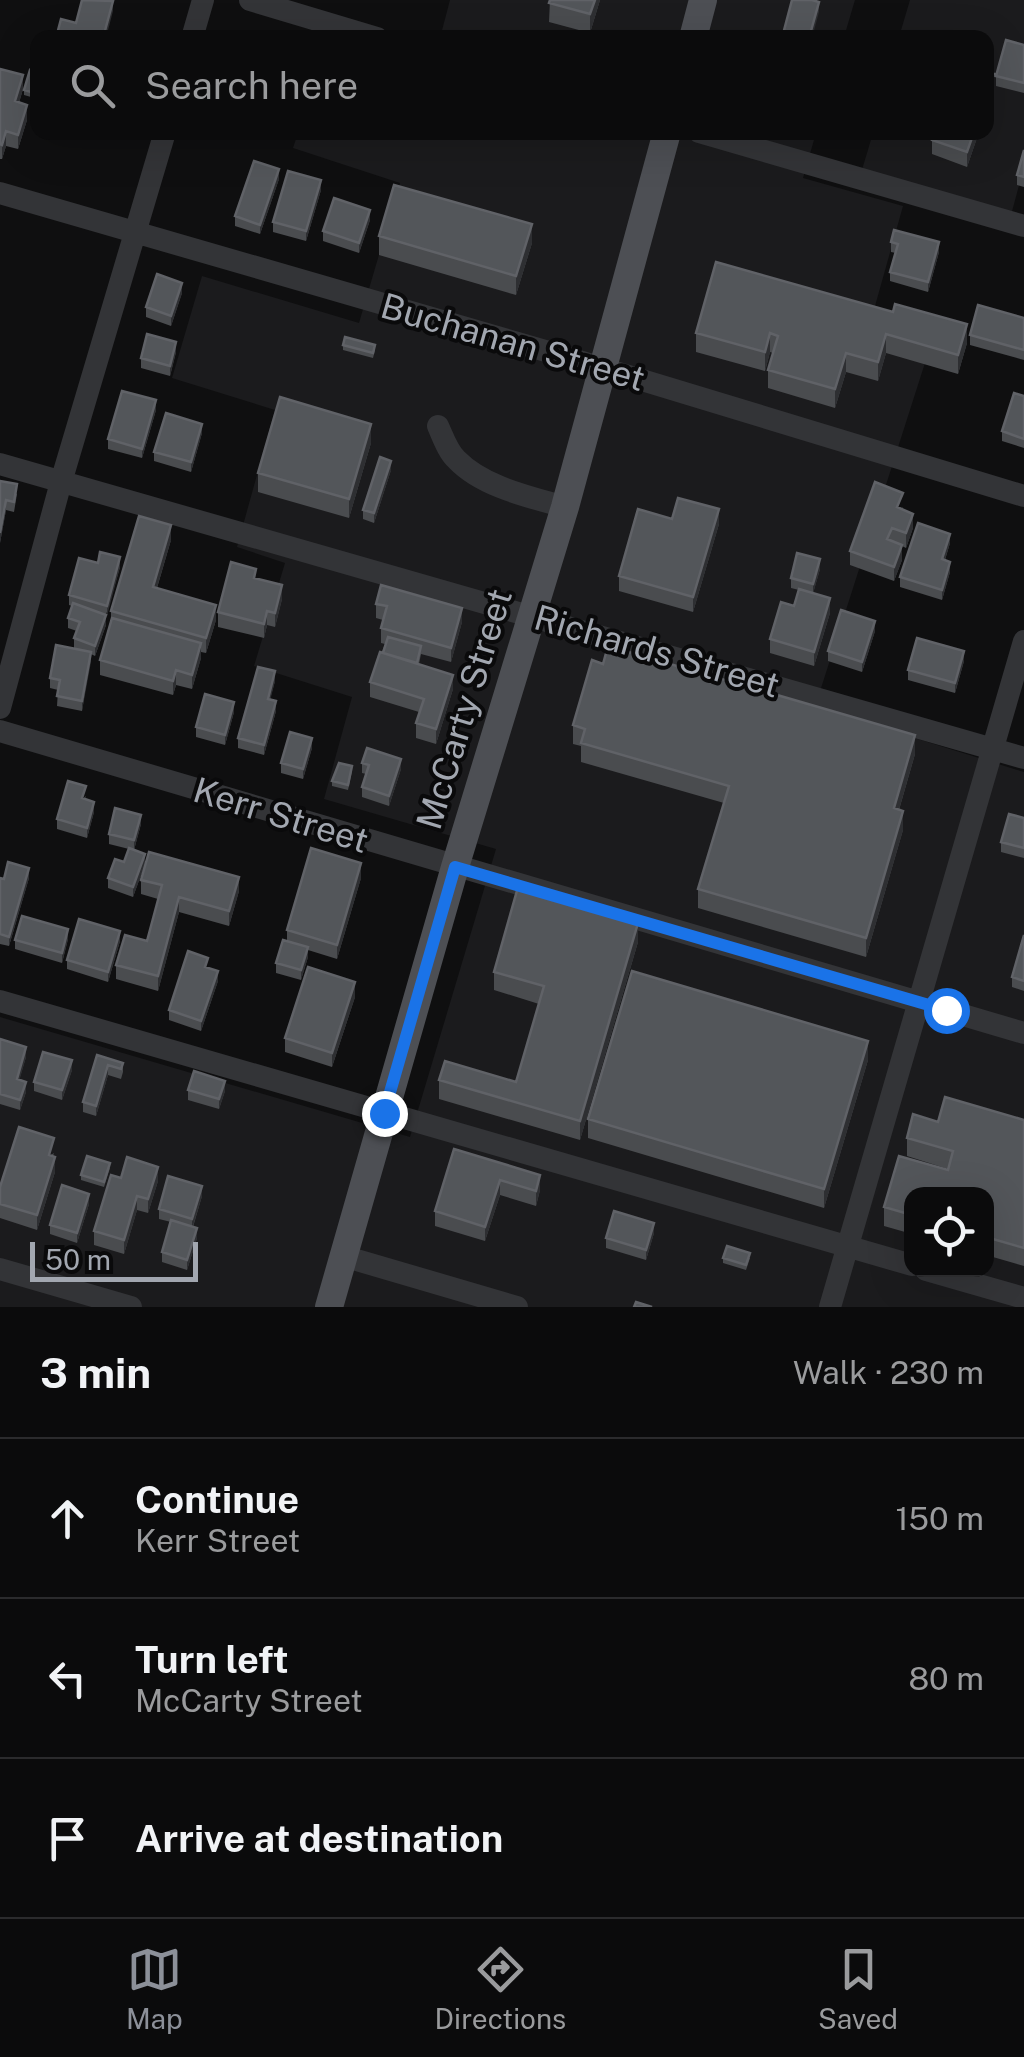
<!DOCTYPE html>
<html lang="en">
<head>
<meta charset="utf-8">
<style>
	:root { --surface:#0b0b0c; --page:#19191a; --text:#f1f3f6; --muted:#9a9b9d; --line:#2b2b2d; --accent:#8c9099 }
	body { margin:0; font-family:"Public Sans",sans-serif; background:var(--page); color:var(--text) }
	.controls { position:absolute; right:30px; bottom:30px; display:grid; overflow:hidden; border-radius:20px; box-shadow:0 10px 40px #0002 }
	.controls button { width:90px; height:90px; display:grid; place-items:center; padding:0; border:0; border-bottom:2px solid var(--line); background:var(--surface); color:var(--text); font:50px sans-serif }
	.scale { position:absolute; left:30px; bottom:25px; width:168px; box-sizing:border-box; padding-left:10px; border:5px solid #a2a7b0; border-top:0; font-size:28px; line-height:35px; white-space:nowrap; color:#a2a7b0; -webkit-text-stroke:8px #0a0a0b; paint-order:stroke }
	.stop { position:absolute; width:30px; height:30px; margin:-22px; border:8px solid #1a73e8; border-radius:50%; background:#fff }
	.stop.end { background:#1a73e8; border-color:#fff; box-shadow:0 2px 10px #0008 }
	.list { margin:0; padding:0; list-style:none }
	h2 { display:flex; justify-content:space-between; align-items:center; height:130px; margin:0; padding:0 40px; font-size:42px }
	h2 small { font-size:32px; font-weight:400; color:var(--muted) }
	.list li { display:grid; grid-template-columns:65px 1fr auto; gap:30px; align-items:center; box-sizing:border-box; height:160px; padding:0 40px; border-top:2px solid var(--line) }
	.list b { display:block; font-size:38px; white-space:nowrap }
	.list p { margin:0; font-size:32px; white-space:nowrap; color:var(--muted) }
	.list em { font-size:32px; font-style:normal; color:var(--muted) }
	.icon { flex:none; width:55px; height:55px; fill:none; stroke:currentColor; stroke-width:2; stroke-linecap:round; stroke-linejoin:round }
	.map { position:relative; flex:none; width:1024px; height:1307px; overflow:hidden }
	.search { position:absolute; background:var(--surface); box-shadow:0 10px 40px #0002; left:30px; right:30px; top:30px; height:110px; display:flex; align-items:center; gap:25px; box-sizing:border-box; padding:0 35px; border-radius:20px; color:var(--muted); font-size:38px }
	.sheet { height:610px; background:var(--surface) }
	nav { display:flex; justify-content:space-around; align-items:center; box-sizing:border-box; height:140px; border-top:2px solid var(--line); background:var(--surface); font-size:28px; color:var(--muted) }
	nav a { display:grid; justify-items:center; gap:5px }
	nav .on { color:var(--accent) }
	.map>svg:first-child { display:block }
	.built { fill:#1b1b1d; fill-rule:evenodd }
	.lines { fill:none; stroke-linecap:round; stroke-linejoin:round }
	.minor { stroke:#333437; stroke-width:22 }
	.major { stroke:#4d4f54; stroke-width:28 }
	.wall { fill:#4a4c4f }
	.shaded-wall { fill:#2e2f32 }
	.building { fill:#53565a; stroke:#606267; stroke-width:2.5 }
	.route { stroke:#1a73e8; stroke-width:12 }
	.labels { text-anchor:middle; dominant-baseline:central; stroke-width:8; stroke-linejoin:round; paint-order:stroke }
	.street-label { font-size:35px; fill:#a2a7b0; stroke:#0a0a0b }
</style>
</head>
<body>
<div class="map">
<svg width="1024" height="1307" viewBox="0 0 1024 1307">
	<rect width="100%" height="100%" fill="#0f0f10"/>
	<!-- built -->
	<path class="built" d="M450,0h405l-11,37 -404,1z
		M910,0h114v167l-13,48 -150,-42 12,-40 113,-1v-94l-87,-1z
		M298,133h518l-13,45 100,28 -33,118 62,17 -117,366 209,65v535h-1024v-290l410,120 86,-288 -172,-50 28,-102 -98,-31 31,-103 -48,-16 38,-137 -103,-32 30,-102 157,47 41,-140 -107,-35zM912,1194h74v76h-74z"/>
	<g class="lines">
		<!-- minor -->
		<path class="minor" d="M250,0l127,38
			M192,38l11,-38
			M699,132l325,94
			M0,193l556,161 468,142
			M438,426c5,11 10,26 19,34 26,27 73,37 108,47
			M0,464l1024,294
			M0,708l61,-226 104,-350
			M0,731l1024,302
			M0,1001l912,264
			M343,1256l174,51
			M0,1269l131,38
			M926,1270l98,28
			M830,1307l194,-666"/>
		<!-- major -->
		<path class="major" d="M693,38l10,-38
			M329,1307l126,-440 110,-360 102,-375"/>
	</g>
	<!-- wall -->
	<path class="wall" d="M550,0h50l-10,33 -41,-11z
		M1024,45v48l-28,-7v-10z
		M0,69l23,20 -4,14 8,17 -9,29 -12,-3 -4,13h-2z
		M38,73v26l-14,-4v-5z
		M934,132h45l-12,35 -35,-13v-14z
		M1024,150v37l-7,-2v-10z
		M279,179l-19,55 -25,-8v-10z
		M321,190l-15,51 -33,-9v-10z
		M370,220l-11,33 -36,-12v-10z
		M379,236l153,7 -16,52 -137,-40z
		M891,242l48,10 -11,40 -38,-11v-9l6,-19 -5,-1z
		M716,262l251,81 -9,31 -72,-21 -8,28 -32,-9 -11,36 -67,-20v-18l5,-17 -3,-1 -5,19 -69,-19v-19z
		M182,293l-11,33 -25,-9v-10z
		M1024,318v42l-54,-15v-10z
		M343,345l32,5 -2,8 -30,-8z
		M176,352l-6,24 -29,-8v-10z
		M1024,396v52l-22,-7v-10z
		M156,410l-14,48 -34,-9v-10z
		M202,433l-11,39 -37,-11v-9z
		M371,443l-22,75 -91,-26v-19z
		M391,470l-17,53 -11,-4v-9z
		M0,481l17,13 -3,18 -8,-2 -6,33z
		M903,507l-1,2 11,19 -7,20 -4,-2v14l-8,21 -44,-16v-14z
		M672,519l47,5 -26,88 -74,-21v-15z
		M171,540l-14,48 59,32 -10,33 -5,-1v6l-9,31 -16,-4 -3,10 -73,-20v-15l11,-41v-8z
		M950,543l-5,17 5,12 -8,28 -42,-13v-10z
		M120,567l-14,48v10l-11,31 -4,-2 -9,57 -25,-5 1,-16 -8,-2v-10l24,-30v-10l3,-7 -9,-3v-10l4,-12 -3,-1v-10z
		M820,569l-7,24 17,20 -16,53 -44,-13v-14l24,-33 5,-16 -8,-2v-10z
		M256,578l26,21 -7,28 -8,-2 -3,13 -46,-11v-15z
		M376,604l86,18 -11,40 -30,-8 -2,10 34,25 -17,55 -20,-6v-15l3,-11 -49,-15v-15l15,-38 -4,-1v-15l2,-8 -7,-2z
		M875,631l-13,41 -34,-11v-10z
		M964,661l-9,32 -47,-13v-10z
		M275,681l-5,18 6,12 -12,44 -26,-7v-10z
		M234,712l-9,33 -29,-8v-10z
		M573,725l342,29 -16,56 4,20 -37,127 -168,-49v-19l26,-86 -143,-41v-16l-8,-2z
		M312,748l-9,31 -22,-6v-10z
		M362,763l39,6 -12,37 -27,-9v-10l4,-13 -4,-1z
		M352,771l-4,19 -16,-4v-5z
		M86,796l-1,3 9,13 -7,26 -30,-9v-10z
		M1024,818v40l-23,-6v-10z
		M141,824l-7,26 11,14 -12,33 -25,-9v-10l16,-16 5,-13 -20,-5v-10z
		M0,878h29l-20,68 -9,-2z
		M361,878l-24,81 -29,-9v7l-7,23 -25,-7v-10l11,-21v-12z
		M141,880l98,11 -10,35 -50,-14 -21,79 -42,-12v-14l31,-24 11,-42 -17,-5z
		M1024,935v56l-12,-4v-10z
		M68,939l-6,24 -47,-14v-9z
		M120,941l-12,41 -41,-13v-9z
		M638,942l-58,198 -141,-41v-19l77,2 23,-78 -45,-14v-18z
		M208,968l10,13 -17,50 -32,-11v-10z
		M355,997l-23,70 -47,-15v-14z
		M0,1039l26,18 -7,23 7,12 -6,18 -20,-6z
		M97,1055l26,8v9l-2,7 -13,-4 -12,41 -13,-4v-10z
		M868,1060l-44,148 -236,-70v-19z
		M72,1070l-10,30 -28,-9v-9z
		M188,1090l37,1 -6,18 -31,-9z
		M1024,1120v146l-38,-11v-61h-74v40l-28,-8v-19l64,-37v-1l-41,-13v-18l31,-16z
		M454,1149l86,41 -4,16 -36,-11 -15,46 -50,-15v-15z
		M54,1153l-1,3 2,16 -18,58 -37,-12v-31z
		M110,1168l-6,19 -23,-7v-5z
		M121,1178l37,3 -10,32 -11,-3 -13,44 -30,-9v-14z
		M202,1196l-9,31 4,11 -10,32 -25,-8v-10l9,-30 -12,-3v-10z
		M89,1204l-12,39 -27,-9v-9z
		M654,1233l-8,27 -40,-12v-10z
		M723,1258h27l-4,12 -23,-7z"/>
	<!-- shaded-wall -->
	<path class="shaded-wall" d="M595,0h5l-10,33v-19z
		M113,1v10l-7,27h-3z
		M819,2v10l-7,26h-3z
		M994,74v15l-8,22v-15z
		M23,75v14l-8,27v-15z
		M27,105v15l-9,29v-14z
		M6,131v15l-4,13v-14z
		M974,132h5l-12,35v-15z
		M279,169v10l-19,55v-9z
		M321,180v10l-15,51v-10z
		M370,210v10l-11,33v-10z
		M532,224v19l-16,52v-19z
		M939,242v10l-11,40v-10z
		M182,283v10l-11,33v-10z
		M967,324v19l-9,31v-19z
		M770,333v19l-5,19v-19z
		M886,334v19l-8,28v-19z
		M176,342v10l-6,24v-10z
		M846,353v19l-11,36v-19z
		M156,400v10l-14,48v-9z
		M202,424v9l-11,39v-10z
		M371,424v19l-22,75v-19z
		M391,461v9l-17,53v-10z
		M6,500v10l-6,33v-10z
		M719,509v15l-26,88v-15z
		M913,514v14l-7,20v-15z
		M171,525v15l-18,61v-14z
		M950,534v9l-8,26v-10z
		M902,545v15l-8,21v-14z
		M120,557v10l-13,49v-10z
		M820,559v10l-7,25v-10z
		M950,562v10l-8,28v-10z
		M282,585v14l-7,28v-14z
		M830,598v15l-16,53v-14z
		M216,605v15l-10,33v-15z
		M462,608v14l-11,40v-14z
		M267,611v14l-3,13v-14z
		M106,615v10l-11,31v-10z
		M875,621v10l-13,41v-10z
		M201,643v15l-9,31v-14z
		M964,651v10l-9,32v-10z
		M91,652v10l-9,49v-10z
		M176,670v15l-3,10v-14z
		M275,671v10l-7,28v-10z
		M453,675v14l-17,55v-15z
		M276,701v10l-12,44v-10z
		M234,702v10l-9,33v-10z
		M915,735v19l-21,73v-19z
		M312,738v10l-9,31v-10z
		M401,759v10l-12,37v-10z
		M94,802v10l-7,26v-10z
		M903,811v19l-37,127v-19z
		M141,815v9l-7,26v-10z
		M145,854v10l-12,33v-10z
		M361,863v15l-24,81v-14z
		M29,868v10l-20,68v-9z
		M239,877v14l-10,35v-15z
		M179,897v15l-21,79v-15z
		M638,923v19l-58,198v-19z
		M68,929v10l-6,24v-10z
		M120,931v10l-12,41v-10z
		M308,947v10l-7,23v-10z
		M218,971v10l-17,50v-10z
		M355,982v15l-23,70v-14z
		M868,1041v19l-44,148v-19z
		M26,1047v10l-9,32v-10z
		M72,1060v10l-10,30v-10z
		M108,1065v10l-12,41v-10z
		M225,1081v10l-6,18v-10z
		M26,1082v10l-6,18v-10z
		M55,1157v15l-18,58v-15z
		M158,1167v14l-10,32v-14z
		M540,1175v15l-4,16v-15z
		M500,1180v15l-15,46v-14z
		M202,1186v10l-10,33v-10z
		M89,1194v10l-12,39v-10z
		M137,1196v14l-13,44v-14z
		M654,1223v10l-8,27v-10z
		M197,1228v10l-10,32v-10z"/>
	<!-- building -->
	<path class="building" d="M82,0l31,1 -10,37h-47l5,-19 15,4z
		M550,0h45l-5,14 -41,-11z
		M792,0h20l7,2 -10,36h-27z
		M285,33l13,5h-14z
		M1006,40l18,5v38l-28,-7z
		M0,69l23,6 -8,26 12,4 -9,30 -12,-4 -4,14 -2,-1z
		M30,70l8,3v21l-14,-4z
		M986,72l8,2 -8,22z
		M934,132h40l-7,20 -35,-12z
		M1024,150v27l-7,-2z
		M254,161l25,8 -19,56 -25,-9z
		M288,171l33,9 -15,51 -33,-9z
		M394,185l138,39 -16,52 -137,-40z
		M334,198l36,12 -11,33 -36,-12z
		M894,230l45,12 -11,40 -38,-10 8,-28 -7,-2z
		M716,262l177,50 2,-8 72,20 -9,31 -72,-21 -8,28 -32,-9 -11,36 -67,-19 10,-34 -8,-3 -5,19 -69,-19z
		M157,274l25,9 -11,33 -25,-9z
		M978,305l46,13v32l-54,-15z
		M147,334l29,8 -6,24 -29,-8z
		M345,337l30,8 -2,8 -30,-8z
		M122,391l34,9 -14,49 -34,-10z
		M1014,393l10,3v43l-22,-8z
		M280,397l91,27 -22,75 -91,-26z
		M166,413l36,11 -11,38 -37,-10z
		M380,457l11,4 -17,52 -11,-3z
		M0,481l17,3 -3,18 -8,-2 -6,33z
		M875,482l28,11 -6,14 16,7 -7,19 -14,-5 -5,11 15,6 -8,22 -44,-16z
		M678,498l41,11 -26,88 -74,-21 19,-67 34,10z
		M139,516l32,9 -18,62 63,18 -10,33 -95,-27z
		M918,523l32,11 -8,25 8,3 -8,28 -42,-13z
		M100,552l20,5 -13,49 -38,-11 10,-37 19,5z
		M797,553l23,6 -7,25 -22,-6z
		M231,562l25,7 -2,9 28,7 -7,28 -8,-2 -3,13 -46,-12z
		M381,585l81,23 -11,40 -70,-20 6,-22 -11,-2z
		M799,589l31,9 -16,54 -44,-13 11,-37 13,4z
		M73,603l33,12 -11,31 -21,-8 6,-16 -12,-4z
		M841,610l34,11 -13,41 -34,-11z
		M112,618l89,25 -9,32 -16,-5 -3,11 -73,-21z
		M388,637l33,9 -4,17 -34,-10z
		M917,638l47,13 -9,32 -47,-13z
		M56,645l35,7 -9,49 -25,-5 3,-16 -10,-2z
		M608,646l307,89 -21,73 9,3 -37,127 -168,-49 31,-103 -148,-43 4,-14 -12,-4 19,-65 11,4z
		M380,652l73,23 -17,54 -20,-6 8,-24 -54,-17z
		M258,667l17,4 -7,28 8,2 -12,44 -26,-7z
		M205,694l29,8 -9,33 -29,-8z
		M290,732l22,6 -9,31 -22,-6z
		M367,748l34,11 -12,37 -27,-9 7,-22 -7,-2z
		M339,763l13,3 -4,19 -16,-4z
		M68,781l18,5 -4,12 12,4 -7,26 -30,-9z
		M115,808l26,7 -7,25 -25,-6z
		M1009,814l15,4v30l-23,-6z
		M129,848l16,6 -12,33 -25,-9 7,-19 9,3z
		M311,848l50,15 -24,82 -50,-15z
		M149,852l90,25 -10,34 -50,-14 -21,79 -42,-11 9,-30 22,6 15,-56 -21,-5z
		M8,862l21,6 -20,69 -9,-3v-56l4,1z
		M518,887l120,36 -58,198 -141,-41 6,-19 71,21 28,-96 -50,-14z
		M22,916l46,13 -6,24 -47,-13z
		M79,919l41,12 -12,41 -41,-12z
		M1024,935v46l-12,-4z
		M283,940l25,7 -7,23 -25,-7z
		M188,951l20,7 -3,9 13,4 -17,50 -32,-11z
		M308,967l47,15 -23,71 -47,-15z
		M632,971l236,70 -44,148 -236,-70z
		M0,1039l26,8 -9,32 9,3 -6,18 -20,-6z
		M43,1052l29,8 -10,30 -28,-8z
		M97,1055l26,8 -2,6 -13,-4 -12,41 -13,-4z
		M194,1071l31,10 -6,18 -31,-9z
		M945,1097l79,23v128l-38,-11v-43h-74v21l-28,-8 15,-51 49,14 5,-19 -46,-13 6,-24 25,8z
		M19,1127l35,11 -5,17 6,2 -18,58 -37,-11v-17z
		M454,1149l86,26 -4,16 -36,-11 -15,47 -50,-16z
		M87,1156l23,7 -6,19 -23,-7z
		M127,1157l31,10 -10,32 -11,-3 -13,44 -30,-9 17,-56 10,3z
		M168,1176l34,10 -10,33 -33,-10z
		M62,1185l27,9 -12,39 -27,-8z
		M614,1211l40,12 -8,27 -40,-12z
		M171,1220l26,8 -10,32 -25,-8z
		M727,1246l23,7 -4,12 -23,-7z
		M636,1302l16,5h-18z"/>
	<g class="lines">
		<!-- route -->
		<path class="route" d="M384,1113l71,-246 491,143"/>
	</g>
	<g class="labels">
		<!-- street labels -->
		<g class="street-label">
			<text transform="translate(513 342) rotate(16)">Buchanan Street</text>
			<text transform="translate(657 651) rotate(16)">Richards Street</text>
			<text transform="translate(464 709) rotate(-73)">McCarty Street</text>
			<text transform="translate(281 815) rotate(17)">Kerr Street</text>
		</g>
	</g>
</svg>
<div class="controls">
<button><svg class="icon" aria-label="locate" viewBox="0 0 24 24"><circle cx="12" cy="12" r="6"/><path d="M12 2v4M12 18v4M2 12h4M18 12h4"/></svg></button>
</div>
<div class="scale">50 m</div>
<div class="stop" style="left:946px;top:1010px"></div>
<div class="stop end" style="left:384px;top:1113px"></div>
<div class="search"><svg class="icon" aria-label="search" viewBox="0 0 24 24"><circle cx="10" cy="10" r="6"/><path d="M15 15l6 6"/></svg>Search here</div>
</div>
<section class="sheet">
<h2>3 min<small>Walk · 230 m</small></h2>
<ul class="list">
<li><svg class="icon" aria-label="ahead" viewBox="0 0 24 24"><path d="M12 20V5M6 11l6-6 6 6"/></svg><div><b>Continue</b><p>Kerr Street</p></div><em>150 m</em></li>
<li><svg class="icon" aria-label="left" viewBox="0 0 24 24"><path d="M17 20v-9H6M10 6l-5 5 5 5"/></svg><div><b>Turn left</b><p>McCarty Street</p></div><em>80 m</em></li>
<li><svg class="icon" aria-label="arrive" viewBox="0 0 24 24"><path d="M6 21V4h12l-3 4 3 4H6"/></svg><div><b>Arrive at destination</b></div></li>
</ul>
</section>
<nav>
<a class="on"><svg class="icon" aria-label="map" viewBox="0 0 24 24"><path d="M3 6l6-2 6 2 6-2v14l-6 2-6-2-6 2zM9 4v14M15 6v14"/></svg>Map</a>
<a><svg class="icon" aria-label="directions" viewBox="0 0 24 24"><path d="M12 3l9 9-9 9-9-9zM9 14v-3h6M13 9l2 2-2 2"/></svg>Directions</a>
<a><svg class="icon" aria-label="saved" viewBox="0 0 24 24"><path d="M7 4h10v16l-5-4-5 4z"/></svg>Saved</a>
</nav>
</body>
</html>
